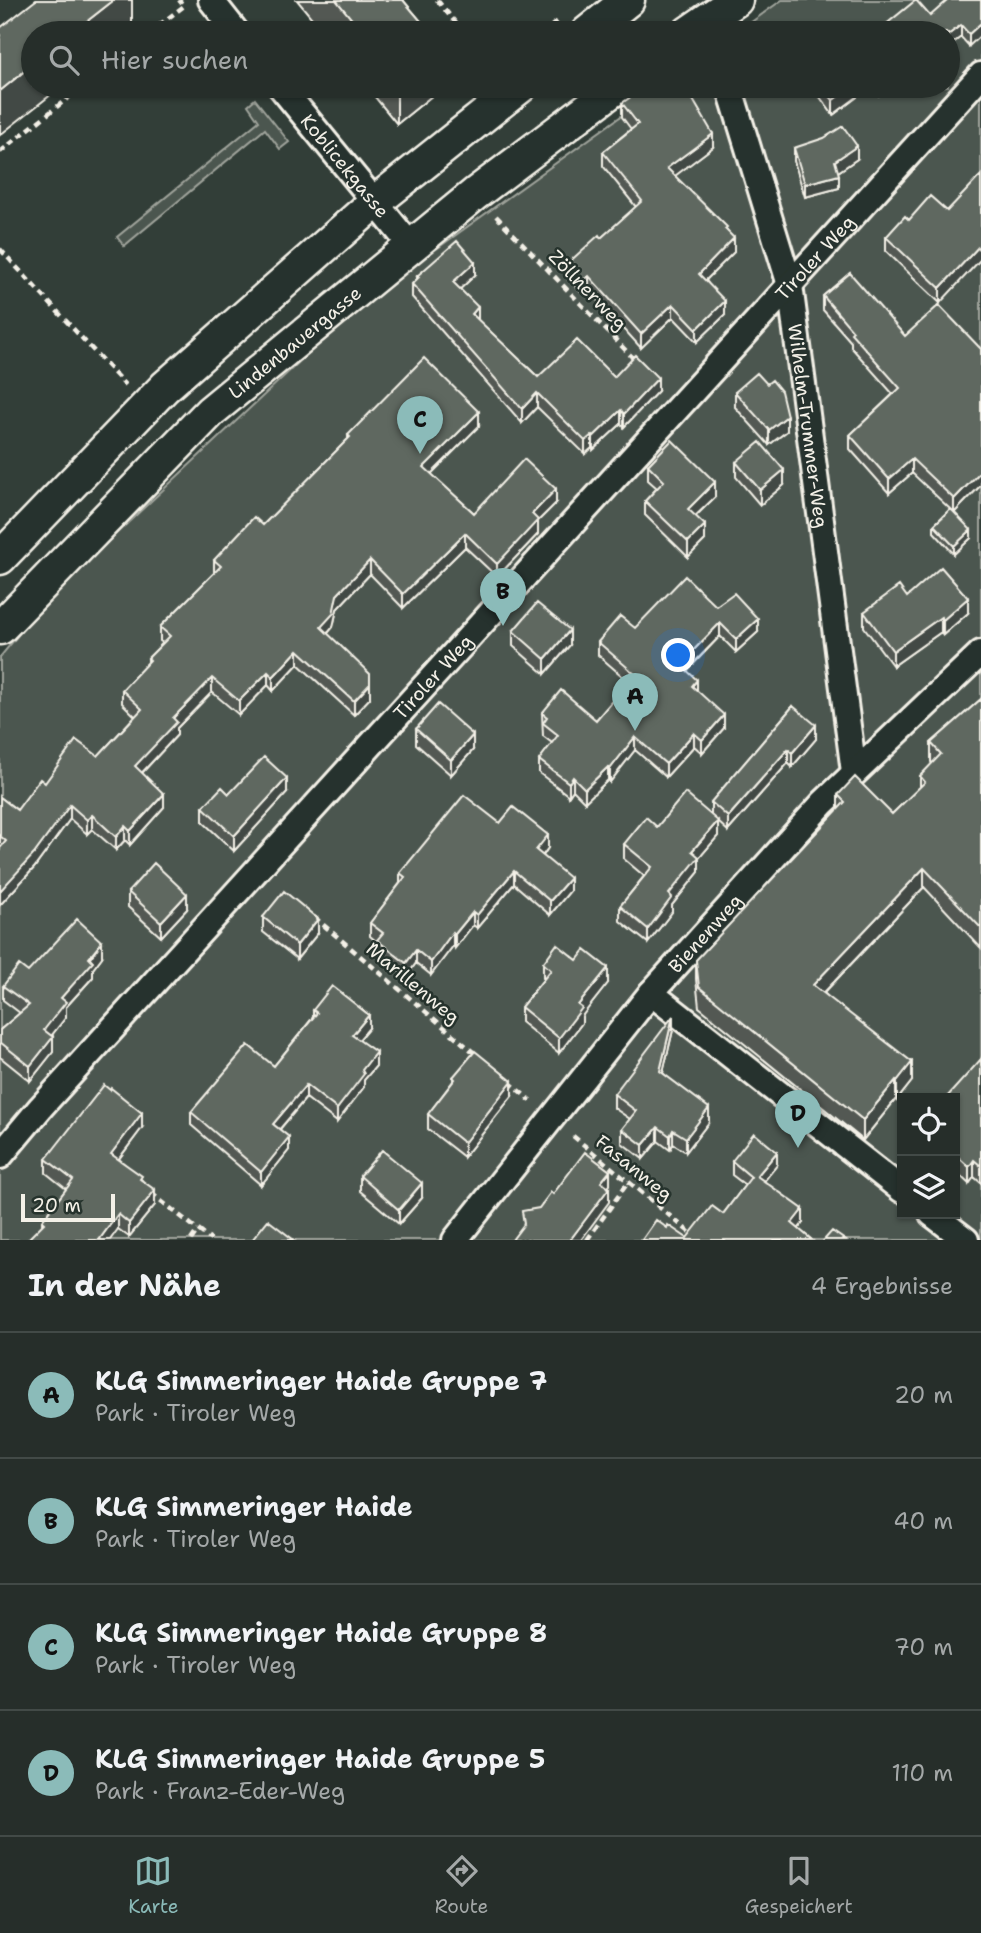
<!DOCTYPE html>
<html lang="de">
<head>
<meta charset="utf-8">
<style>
	:root { --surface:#262e2a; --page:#2e3632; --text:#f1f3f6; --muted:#a4a8a8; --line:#424a47; --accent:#8bbbb9 }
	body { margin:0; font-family:"Shantell Sans",sans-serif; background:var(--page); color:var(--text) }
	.controls { position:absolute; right:21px; bottom:21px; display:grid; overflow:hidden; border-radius:0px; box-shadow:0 2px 5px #0004 }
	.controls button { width:63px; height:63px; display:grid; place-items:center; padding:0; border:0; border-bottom:2px solid var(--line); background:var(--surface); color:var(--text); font:35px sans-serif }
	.scale { position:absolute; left:21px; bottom:18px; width:94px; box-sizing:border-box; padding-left:7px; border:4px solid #f4f1e8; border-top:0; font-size:19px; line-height:24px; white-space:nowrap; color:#f4f1e8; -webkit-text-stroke:5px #26332d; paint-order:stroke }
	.you { position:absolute; left:679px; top:656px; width:24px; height:24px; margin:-18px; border:5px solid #fff; border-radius:50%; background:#1a73e8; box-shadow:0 0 0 10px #1a73e833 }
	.badge { display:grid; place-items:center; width:46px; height:46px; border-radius:50%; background:var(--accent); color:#111; font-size:23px; font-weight:700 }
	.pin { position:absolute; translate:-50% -58px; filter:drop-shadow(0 2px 4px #0008) }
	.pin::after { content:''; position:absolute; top:37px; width:24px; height:21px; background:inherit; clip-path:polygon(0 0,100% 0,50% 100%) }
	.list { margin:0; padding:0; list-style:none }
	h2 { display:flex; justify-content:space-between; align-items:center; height:91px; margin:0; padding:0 28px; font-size:30px }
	h2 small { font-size:23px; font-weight:400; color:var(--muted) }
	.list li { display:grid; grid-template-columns:46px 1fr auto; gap:21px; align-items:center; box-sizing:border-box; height:126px; padding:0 28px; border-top:2px solid var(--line) }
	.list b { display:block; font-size:26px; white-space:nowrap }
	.list p { margin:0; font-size:23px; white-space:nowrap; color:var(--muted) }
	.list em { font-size:23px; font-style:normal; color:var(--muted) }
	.icon { flex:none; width:38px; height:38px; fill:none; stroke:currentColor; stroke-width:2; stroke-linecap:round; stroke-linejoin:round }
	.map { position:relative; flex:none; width:981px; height:1240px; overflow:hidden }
	.search { position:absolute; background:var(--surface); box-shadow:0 2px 5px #0004; left:21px; right:21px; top:21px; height:77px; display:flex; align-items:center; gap:18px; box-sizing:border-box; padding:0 24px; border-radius:38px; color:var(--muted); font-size:26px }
	.sheet { height:595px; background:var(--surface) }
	nav { display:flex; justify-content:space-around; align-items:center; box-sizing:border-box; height:98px; border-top:2px solid var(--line); background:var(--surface); font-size:19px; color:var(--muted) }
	nav a { display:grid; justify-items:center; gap:4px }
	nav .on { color:var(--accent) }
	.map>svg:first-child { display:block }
	.green { fill:#4c564f; stroke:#a0a49c; stroke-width:2; fill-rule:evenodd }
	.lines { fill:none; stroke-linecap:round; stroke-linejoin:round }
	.minor-casing { stroke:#f4f1e8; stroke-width:30 }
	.tertiary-casing { stroke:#f4f1e8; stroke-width:37 }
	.path { stroke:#f4f1e8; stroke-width:4.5; stroke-dasharray:7 5; stroke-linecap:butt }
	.minor { stroke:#26332d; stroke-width:24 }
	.tertiary { stroke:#26332d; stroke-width:32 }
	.wall { fill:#525953; stroke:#f4f1e8; stroke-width:2 }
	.shaded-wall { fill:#424944; stroke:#f4f1e8; stroke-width:2 }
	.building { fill:#5f6861; stroke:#f4f1e8; stroke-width:2 }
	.labels { text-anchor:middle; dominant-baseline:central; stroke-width:5; stroke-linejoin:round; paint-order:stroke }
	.street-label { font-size:19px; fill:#f4f1e8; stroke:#26332d }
</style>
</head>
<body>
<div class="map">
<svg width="981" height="1240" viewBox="0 0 981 1240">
	<rect width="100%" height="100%" fill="#323e38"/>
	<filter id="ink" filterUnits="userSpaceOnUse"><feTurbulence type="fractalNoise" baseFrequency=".0143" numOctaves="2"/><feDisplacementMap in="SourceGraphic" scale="14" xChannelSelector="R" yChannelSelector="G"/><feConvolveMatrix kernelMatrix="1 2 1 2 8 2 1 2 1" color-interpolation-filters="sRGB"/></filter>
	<g filter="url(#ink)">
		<!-- green -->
		<path class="green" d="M782,0h199v1240h-981v-583l50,-61 314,-295 299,-215h285v-53h-212zM902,1098h53v116h-53z
			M255,99l34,43 -9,7 -15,-20 -141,117 -7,-9 142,-116 -11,-16z"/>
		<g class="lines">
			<!-- minor casing -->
			<g class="minor-casing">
				<g id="minor">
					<path d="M211,0l26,33"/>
					<path id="s1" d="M280,86l131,160"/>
					<path id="s2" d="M729,86l61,199 64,487"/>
					<path d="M651,993l251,197"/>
					<path id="s3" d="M0,1156l41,-49 940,-1032"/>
					<path d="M932,1214l34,26"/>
					<path id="s4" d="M455,1240l196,-247 172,-190 158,-150"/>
				</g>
			</g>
			<!-- tertiary casing -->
			<g class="tertiary-casing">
				<g id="tertiary">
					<path d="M587,33l41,-33"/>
					<path d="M688,33l48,-33"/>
					<path d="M0,558l165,-171 209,-184 147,-117"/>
					<path id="s5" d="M0,628l211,-217 264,-217 143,-108"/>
				</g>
			</g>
			<!-- path -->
			<path class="path" d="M437,0l27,33
				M149,33l35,-27 -5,-6
				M542,33l16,-12
				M0,152l83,-66
				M496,216l140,145
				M0,249l125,136
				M314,917l164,139
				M509,1082l22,19
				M573,1136l126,104
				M151,1193l60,47
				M191,1240l7,-10
				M587,1240l42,-59"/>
			<!-- minor -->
			<use href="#minor" class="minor"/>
			<!-- tertiary -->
			<use href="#tertiary" class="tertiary"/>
		</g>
		<!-- wall -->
		<path class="wall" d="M297,0h106l28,33h-107z
			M981,0l-12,46 -8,-9 -13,-4h-64v-7l46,-10z
			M366,86h73v4l-42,34z
			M812,86h45v11l-24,18z
			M871,86h19l-11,9z
			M622,103l91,44 -39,29 53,55 7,21 -28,28 19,35 -28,27 -24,-25 -32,31 -52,-58 -6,4 -16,-16v-14l34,-26 35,-31 -33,-41v-14l28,-23 -9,-12z
			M794,148l63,11 -19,13 1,16 -34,9 -11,-36z
			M947,211l-7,92 -54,-52v-14l23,-17z
			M850,273l131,212 -27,28 17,25 -17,16 -20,-22v-7l16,-16 -38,-36 -23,20 -39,-44v-14l43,-41 -42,-47v-5l-28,-32v-14z
			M475,275l-15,14 18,31 60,57h76l44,14 -34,36 -3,-3 -28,26 -1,-2 -7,6 -48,-47 -15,16 -110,-126v-13l5,-5v-3z
			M767,384l20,47 -18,14 -34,-38v-15z
			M479,426l-48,48 43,39 82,-10 -18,18v13l-41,43 -32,-30 -62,61 -33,-34 -33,35 -4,18 -6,7 43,64 -16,17 -56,-51 -25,27 -5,-6 -29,30 -27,-23 -35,36v7l-35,38 22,34 -34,38 -5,-5 -9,10 -24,-21 -5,5 -17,-15 -36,49 -34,37v-108l17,13 28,-27 53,-27 37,-40 -13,-13v-13l26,-27v-5l15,-15 -3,-2v-14l54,-54v-13l49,-35 85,-86v-4z
			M736,462l48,23 -24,20 -24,-28z
			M648,465l67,32 -19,19 9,24 -17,17 -43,-42v-14l12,-13 -9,-8z
			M907,597l61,16 -25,22 -2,-3 -48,34 -29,-39v-15z
			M716,606l42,26 -22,20 -16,-16 -33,35 10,20 27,37 -22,25 -8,-7 -28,31 -31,-27 -25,32 -2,-2 -23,22 -12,-12 -4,6 -30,-23v-13l13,-17 -9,-7 -1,-23 54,7 33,-38 -31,-27v-13l37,-14z
			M513,631l57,14 -25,29 -32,-28z
			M981,699v249l-57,-61 -100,106 88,88 -15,19 -1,-1 -33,41 -164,-133 -3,-28v-19l142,-150v-15l54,19 28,-27v-11l12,-12 -1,-2v-19z
			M793,706l23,33 -24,28 -4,-4 -60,68 -10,-9v14l-19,22v14l-27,33v7l-24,31 -28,-22v-15l24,-30 -20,-17v-15l33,-17 54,-12v-13z
			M416,729l57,21 -22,25 -35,-31z
			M287,793l-53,58 -31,-29v-15z
			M500,823l48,25 -5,8 27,35 -20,24 -36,-31 -37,44 -4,-3 -18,23 -2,-2 -22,29 -15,-12 -10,14 -29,-24v-11l-7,-6v-13l30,-40v-10z
			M128,892l59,17 -26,28 -33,-30z
			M263,917l55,16 -21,26 -34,-27z
			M102,957l-9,12v8l-27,30v10l-15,19 2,16 -23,29 -30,-24v-27l20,-17 -17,-13v-14l25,-14z
			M577,960l31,23 -26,33v7l-23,30 -38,-31v-15l23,-28 -1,-1v-15z
			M313,1010l56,18 -10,12 17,26 -12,14v7l-27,35 -31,-24 -26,31 9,21 -28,35 -70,-60v-13l83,-46 39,-49z
			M673,1030l-10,43 46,49 -23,30 -13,-8 -3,6 -12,-9 -15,18 -21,-16v-14l8,-10 -16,-11v-14z
			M981,1059v124l-7,-6 -5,7 -14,-13v-73z
			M453,1077l59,19 -48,61 -36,-28v-15l25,-33z
			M142,1128l-23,31 23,21 13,25 -26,32 -11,-8 -76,-4v-4l24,-32 -20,-16v-14z
			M732,1161l45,4 -13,16 39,42 -5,6 14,11h-170l25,-12 20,10 36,-24 22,-29 -13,-10z
			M360,1176l62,22 -23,26 -39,-33z"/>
		<!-- shaded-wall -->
		<path class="shaded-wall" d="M114,0h18v30l-4,3h-56z
			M981,23v12l-12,11v-12z
			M961,25v12l-13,10v-12z
			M33,64v22h29l-62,49v-44z
			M397,86h42v4l-42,34z
			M852,86h5v11l-24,18v-15z
			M879,86h11l-11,9z
			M713,134v13l-46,35v-14z
			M857,146v13l-22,15v-13z
			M839,175v13l-34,9v-13z
			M734,238v14l-35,35v-13z
			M981,244v15l-41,44v-15z
			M475,262v13l-22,21v-14z
			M589,276v14l-6,4v-14z
			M725,301v14l-28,27v-13z
			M673,304v13l-32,31v-14z
			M478,307v13l-6,-6z
			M658,378v13l-34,36v-13z
			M537,393v14l-15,16v-14z
			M621,410v14l-28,26v-13z
			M479,412v14l-55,55v-14z
			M787,416v15l-18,14v-15z
			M592,435v13l-7,6v-13z
			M912,459v14l-23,20v-14z
			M784,470v15l-24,20v-15z
			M981,471v14l-27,28v-14z
			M715,482v15l-27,26v-14z
			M556,489v14l-18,18v13l-41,43v-13l35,-50z
			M705,525v15l-17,17v-15z
			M971,530v8l-17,16v-8z
			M465,533v14l-62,61v-14z
			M370,560v14l-33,35 -4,18 -12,14v-14l16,-32z
			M968,598v15l-25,22v-15z
			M941,617v15l-48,34v-15z
			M758,619v13l-22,20v-13z
			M720,623v13l-40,41v-13z
			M570,630v15l-25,29v-15z
			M298,650v14l-25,27v-14z
			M268,672v13l-29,30v-14z
			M212,678v14l-35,36v7l-42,45v-14l38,-48z
			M697,680v13l-5,-7z
			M370,684v14l-16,17v-14z
			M724,715v13l-22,25v-13z
			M816,725v14l-24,28v-14z
			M694,733v13l-28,31v-13z
			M473,735v15l-22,25v-15z
			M635,737v13l-25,32v-13z
			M788,749v14l-60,68v-14z
			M608,767v13l-23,22v-13z
			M573,777v13l-4,6v-13z
			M287,778v15l-53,58v-15z
			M164,794v13l-34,38v-14z
			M70,805v14l-36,49 -34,37v-14z
			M92,815v14l-5,5v-14z
			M718,821v15l-19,22v14l-27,33v7l-24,31v-14l21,-35 23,-43z
			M125,826v14l-9,10v-13z
			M548,835v13l-12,16v-14z
			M924,868v19l-111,117v-19z
			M514,871v13l-37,44v-13z
			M570,878v13l-20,24v-14z
			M187,894v15l-26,28v-15z
			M473,912v13l-18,23v-14z
			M318,919v14l-21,26v-14z
			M453,932v14l-22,29v-13z
			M102,942v15l-9,12v8l-27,30v10l-22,28v-15l17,-32z
			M416,950v13l-10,14v-14z
			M608,968v15l-26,33v7l-23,30v-15l19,-33z
			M369,1015v13l-17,20v-13z
			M673,1016v14l-13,55v-14z
			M53,1037v15l-23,29v-15z
			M376,1052v14l-12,14v7l-27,35v-13l25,-39z
			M912,1062v19l-15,19v-19z
			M896,1080v19l-33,41v-20z
			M512,1081v15l-48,61v-14z
			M306,1085v13l-33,39v-13z
			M709,1108v14l-23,30v-14z
			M142,1113v15l-31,41v-15z
			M658,1127v14l-15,18v-14z
			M673,1130v14l-3,6v-14z
			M289,1137v13l-28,35v-13z
			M777,1152v13l-20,25v-14z
			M974,1160v17l-5,7v-17z
			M610,1171v14l-9,11v-14z
			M422,1183v15l-23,26v-14z
			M609,1188v14l-28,38h-11z
			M155,1190v15l-26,32v-14z
			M803,1209v14l-11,14v-14z
			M118,1214v15l-8,11h-11z"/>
		<!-- building -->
		<path class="building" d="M36,0h78l-42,33h-39v31l-33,27v-63z
			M336,0h67l28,33h-68z
			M916,0l14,16 18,-16h33v23l-12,11 -8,-9 -13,10v-2h-61l2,-1 -5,-6z
			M647,86h38l28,48 -46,34 60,59 -2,2 9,9 -35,36 26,27 -28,28 -24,-25 -32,30 -52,-58 -6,4 -16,-16 32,-29 2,3 41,-37 -39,-49 35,-28 -16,-21z
			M822,86h30l-19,14z
			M843,126l14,20 -22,15 4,14 -34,9 -11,-36 30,-10z
			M981,175v69l-41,44 -54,-51 19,-21 4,4 21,-24 17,15z
			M457,241l18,21 -22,20 25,25 -6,7 66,63 39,-37 37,37 21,-22 23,23 -34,36 -3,-4 -28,27 -1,-2 -7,6 -48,-48 -15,16 -110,-125 7,-7 -2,-1z
			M850,273l55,63 34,-31 42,44v122l-27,28 -42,-40 -23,20 -39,-44 50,-47 -49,-55 2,-2 -30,-35z
			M424,358l55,54 -55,55 50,46 50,-54 32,30 -24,25 6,6 -41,44 -32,-31 -62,61 -33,-34 -33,35 -4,19 -12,13 49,47v10l-16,17 -56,-51 -25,27 -5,-5 -29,29 -27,-23 -39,40 4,4 -42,44 29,28 -34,37 -5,-5 -9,11 -24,-22 -5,5 -17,-15 -36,49 -34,37v-43l6,-7 -6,-5v-39l17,13 23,-31 5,4 31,-43 22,16 44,-47 -20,-19 28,-30 -2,-2 22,-22 -10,-9 61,-61 -7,-6 40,-43 9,8 87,-88 -2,-2z
			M757,373l10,11 5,-4 9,11 6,25 -18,14 -34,-38z
			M672,440l43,42 -27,27 17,16 -17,17 -43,-41 19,-20 -16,-16z
			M760,442l24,28 -24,20 -24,-28z
			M951,509l20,21 -17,16 -20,-21z
			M941,567l27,31 -25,22 -2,-3 -48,34 -29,-39 35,-26 8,11z
			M685,576l31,30 18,-13 24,26 -22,20 -16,-16 -40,41 17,16 -5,6 32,29 -22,25 -8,-7 -28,31 -31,-27 -25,32 -2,-2 -23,22 -12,-12 -4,6 -30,-23 19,-25 -15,-12 4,-6 -5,-4 19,-23 35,30 39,-46 -37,-32 22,-26 15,12z
			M537,603l33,27 -25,29 -32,-28z
			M981,699v229l-57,-60 -111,117 99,77 -15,19 -1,-1 -33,40 -164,-133 -3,-27 149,-158 -7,-7 17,-18 37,37 33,-32 -5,-6 21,-22 -10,-11z
			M438,704l35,31 -22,25 -35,-31z
			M793,706l23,19 -24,28 -4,-4 -60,68 -17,-15z
			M264,757l23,21 -53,58 -31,-29 19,-20 7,7z
			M685,793l33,28 -26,30 7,6 -30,37 3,3 -24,32 -28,-23 32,-39 -28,-23 22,-27 11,10z
			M464,795l36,28 13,-16 35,28 -12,15 34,28 -20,23 -36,-30 -37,44 -4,-3 -18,22 -2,-2 -22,30 -15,-12 -10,13 -29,-23 6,-7 -13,-10 35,-46 -5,-4z
			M154,863l33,31 -26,28 -33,-30z
			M284,891l34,28 -21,26 -34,-28z
			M77,919l25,23 -13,16 4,4 -32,36 5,4 -22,28 9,7 -23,29 -30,-24v-12l29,-25 -26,-19 16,-21 9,7z
			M557,944l20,16 8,-10 23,18 -30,37 4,3 -23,30 -38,-31 30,-37 -8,-7z
			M332,986l37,29 -17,20 24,17 -14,18 2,4 -27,35 -31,-24 -33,39 16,13 -28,35 -70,-60 57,-67 26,21 43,-53 -4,-3z
			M673,1016l-13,55 49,37 -23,30 -13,-8 -3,6 -12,-9 -15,18 -21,-16 14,-18 -22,-17z
			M475,1051l37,30 -48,62 -36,-29 27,-35 -2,-2z
			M981,1059v107l-7,-6 -5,7 -14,-13v-56h-9z
			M104,1085l6,5 1,-2 31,25 -31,41 31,22 -2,3 15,11 -26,33 -11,-9 -19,26h-72l17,-17 -2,-2 31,-41 -27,-21z
			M754,1133l23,19 -20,24 46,33 -11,14 20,17h-170l14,-20 11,8 1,-3 19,13 25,-32 11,8 28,-37 -19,-16z
			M382,1150l40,33 -23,27 -39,-34z
			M585,1152l25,19 -9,11 8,6 -39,52h-58l12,-16 -2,-13 17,-3 12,-16 2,2z
			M268,1220l26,20h-42z
			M832,1231l13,9h-21z"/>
	</g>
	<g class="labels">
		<!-- street labels -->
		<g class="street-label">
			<text stroke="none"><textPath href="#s1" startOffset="103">Koblicekgasse</textPath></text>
			<text stroke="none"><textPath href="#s3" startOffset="1213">Tiroler Weg</textPath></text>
			<text transform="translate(588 290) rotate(46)">Zöllnerweg</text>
			<text stroke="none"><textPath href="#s5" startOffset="411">Lindenbauergasse</textPath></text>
			<text stroke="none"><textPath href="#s2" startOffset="350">Wilhelm-Trummer-Weg</textPath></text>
			<text stroke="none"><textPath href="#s3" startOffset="646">Tiroler Weg</textPath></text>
			<text stroke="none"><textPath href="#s4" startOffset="396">Bienenweg</textPath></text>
			<text transform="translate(413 983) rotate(40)">Marillenweg</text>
			<text transform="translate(634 1168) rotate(39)">Fasanweg</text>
		</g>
	</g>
</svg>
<div class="controls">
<button><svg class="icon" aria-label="locate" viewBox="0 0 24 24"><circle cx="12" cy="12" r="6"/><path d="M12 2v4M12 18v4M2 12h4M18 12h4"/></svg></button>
<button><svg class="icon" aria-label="layers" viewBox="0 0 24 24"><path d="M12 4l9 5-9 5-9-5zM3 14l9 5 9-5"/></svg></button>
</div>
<div class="scale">20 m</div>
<div class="you"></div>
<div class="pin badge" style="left:635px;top:731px">A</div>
<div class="pin badge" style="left:503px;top:626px">B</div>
<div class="pin badge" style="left:420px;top:454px">C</div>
<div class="pin badge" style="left:798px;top:1148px">D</div>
<div class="search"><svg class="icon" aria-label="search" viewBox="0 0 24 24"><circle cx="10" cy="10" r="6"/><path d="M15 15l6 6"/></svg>Hier suchen</div>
</div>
<section class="sheet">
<h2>In der Nähe<small>4 Ergebnisse</small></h2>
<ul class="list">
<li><span class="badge">A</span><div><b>KLG Simmeringer Haide Gruppe 7</b><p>Park · Tiroler Weg</p></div><em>20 m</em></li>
<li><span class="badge">B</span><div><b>KLG Simmeringer Haide</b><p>Park · Tiroler Weg</p></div><em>40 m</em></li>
<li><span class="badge">C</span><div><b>KLG Simmeringer Haide Gruppe 8</b><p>Park · Tiroler Weg</p></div><em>70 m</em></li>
<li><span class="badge">D</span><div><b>KLG Simmeringer Haide Gruppe 5</b><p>Park · Franz-Eder-Weg</p></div><em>110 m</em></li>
</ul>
</section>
<nav>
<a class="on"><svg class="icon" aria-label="map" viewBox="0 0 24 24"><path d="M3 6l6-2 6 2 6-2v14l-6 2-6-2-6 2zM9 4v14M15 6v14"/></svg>Karte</a>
<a><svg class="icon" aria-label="directions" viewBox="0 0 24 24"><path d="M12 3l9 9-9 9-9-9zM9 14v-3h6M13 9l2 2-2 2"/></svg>Route</a>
<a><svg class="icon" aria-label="saved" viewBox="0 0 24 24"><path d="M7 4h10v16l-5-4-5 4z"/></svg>Gespeichert</a>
</nav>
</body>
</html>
